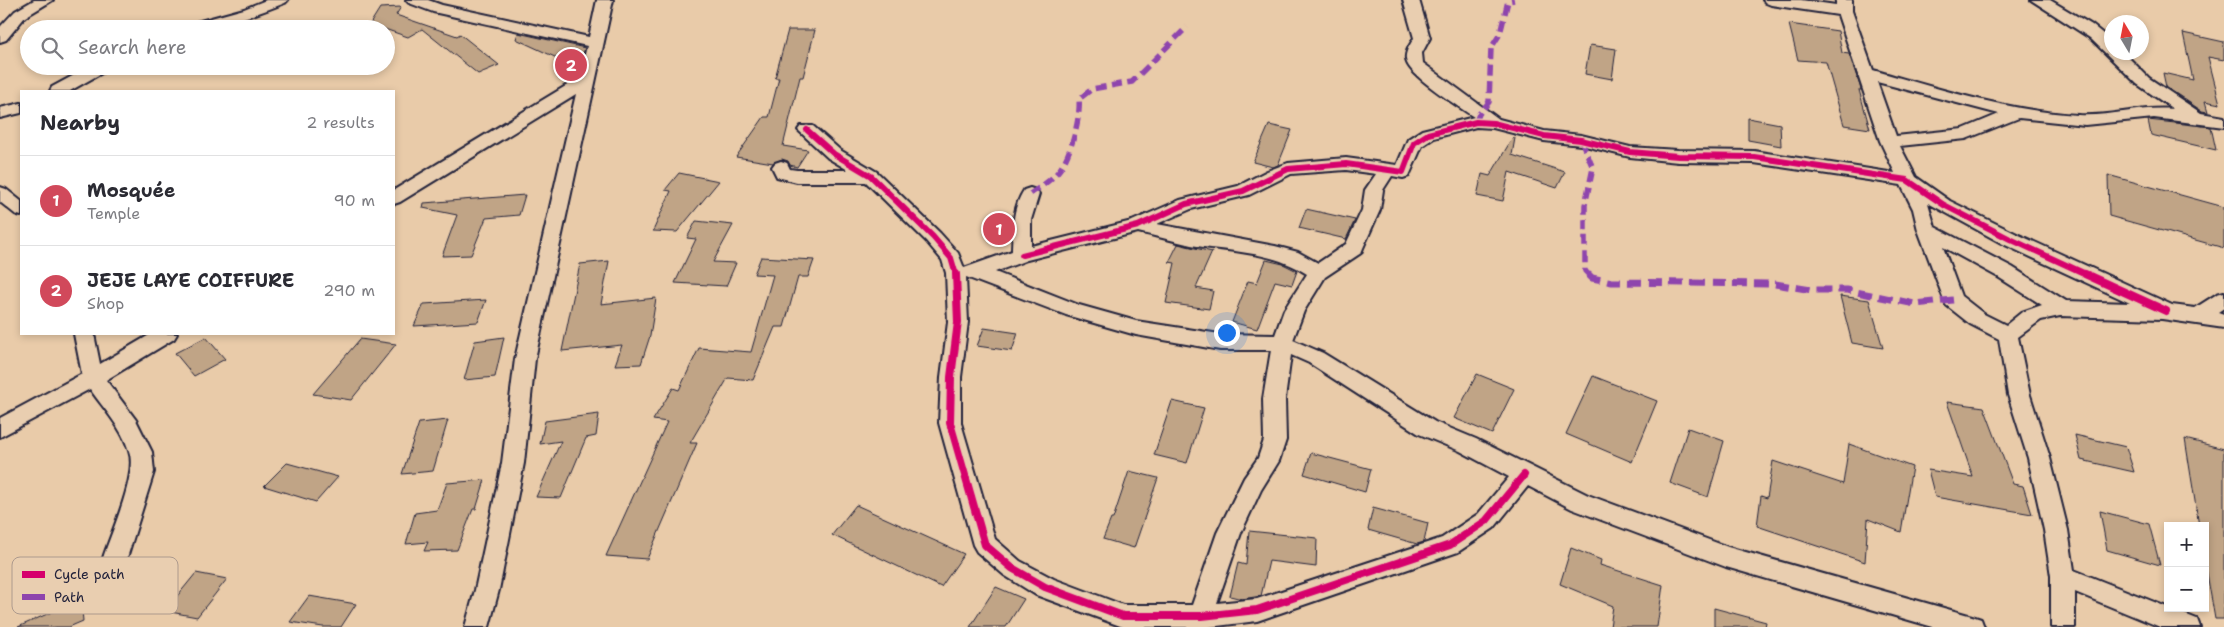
<!DOCTYPE html>
<html lang="en">
<head>
<meta charset="utf-8">
<style>
	:root { --surface:#fff; --page:#f2f2f3; --text:#2b2b33; --muted:#7c7c81; --line:#e1e1e2; --accent:#d1495b }
	body { margin:0; font-family:"Shantell Sans",sans-serif; background:var(--page); color:var(--text) }
	.controls { position:absolute; right:15px; bottom:15px; display:grid; overflow:hidden; border-radius:0px; box-shadow:0 2px 8px #0003 }
	.controls button { width:45px; height:45px; display:grid; place-items:center; padding:0; border:0; border-bottom:1px solid var(--line); background:var(--surface); color:var(--text); font:25px sans-serif }
	.compass { position:absolute; left:2104px; top:15px; width:45px; height:45px; border-radius:50%; background:var(--surface); box-shadow:0 2px 8px #0003; rotate:350deg }
	.you { position:absolute; left:1226px; top:332px; width:18px; height:18px; margin:-12px; border:4px solid #fff; border-radius:50%; background:#1a73e8; box-shadow:0 0 0 8px #1a73e833 }
	.badge { display:grid; place-items:center; width:32px; height:32px; border-radius:50%; background:var(--accent); color:#fff; font-size:16px; font-weight:700 }
	.pin { position:absolute; translate:-50% -50%; border:2px solid #fff; box-shadow:0 1px 5px #0006 }
	.list { margin:0; padding:0; list-style:none }
	h2 { display:flex; justify-content:space-between; align-items:center; height:65px; margin:0; padding:0 20px; font-size:21px }
	h2 small { font-size:16px; font-weight:400; color:var(--muted) }
	.list li { display:grid; grid-template-columns:32px 1fr auto; gap:15px; align-items:center; box-sizing:border-box; height:90px; padding:0 20px; border-top:1px solid var(--line) }
	.list b { display:block; font-size:19px; white-space:nowrap }
	.list p { margin:0; font-size:16px; white-space:nowrap; color:var(--muted) }
	.list em { font-size:16px; font-style:normal; color:var(--muted) }
	.icon { flex:none; width:28px; height:28px; fill:none; stroke:currentColor; stroke-width:2; stroke-linecap:round; stroke-linejoin:round }
	.map { position:relative; flex:none; width:2224px; height:627px; overflow:hidden }
	.search { position:absolute; background:var(--surface); box-shadow:0 2px 8px #0003; left:20px; top:20px; width:375px; height:55px; display:flex; align-items:center; gap:12px; box-sizing:border-box; padding:0 18px; border-radius:28px; color:var(--muted); font-size:19px }
	.panel { position:absolute; background:var(--surface); box-shadow:0 2px 8px #0003; left:20px; top:90px; width:375px; height:245px; border-radius:0px }
	.map>svg:first-child { display:block }
	.building { fill:#c0a486; stroke:#22223b }
	.lines { fill:none; stroke-linecap:round; stroke-linejoin:round }
	.street-casing { stroke:#22223b; stroke-width:4 }
	.street { fill:#e9ceb0; fill-rule:evenodd }
	.quiet-far1 { stroke:#8e44ad; stroke-width:5.5; stroke-dasharray:11 5.5; stroke-linecap:butt }
	.quiet { stroke:#8e44ad; stroke-width:7; stroke-dasharray:14 7; stroke-linecap:butt }
	.cycleway-far1-casing { stroke:#e9ceb0; stroke-width:9 }
	.cycleway-casing { stroke:#e9ceb0; stroke-width:11 }
	.cycleway-far1 { stroke:#d6006c; stroke-width:6 }
	.cycleway { stroke:#d6006c; stroke-width:8 }
	.key { fill:#e9ceb0; stroke:#ad9a8d; stroke-width:1 }
	.key-label { font-size:14px; fill:#22223b }
</style>
</head>
<body>
<div class="map">
<svg width="2224" height="627" viewBox="0 0 2224 627">
	<rect width="100%" height="100%" fill="#e9cba9"/>
	<filter id="ink" filterUnits="userSpaceOnUse"><feTurbulence type="fractalNoise" baseFrequency=".02" numOctaves="2"/><feDisplacementMap in="SourceGraphic" scale="10" xChannelSelector="R" yChannelSelector="G"/><feConvolveMatrix kernelMatrix="1 2 1 2 8 2 1 2 1" color-interpolation-filters="sRGB"/></filter>
	<g filter="url(#ink)">
		<!-- building -->
		<path class="building" d="M401,7l-5,8 61,21 3,-2 39,31 -21,9 -56,-45 -14,8 -38,-13 10,-16z
			M1789,24l49,7 4,22 7,1 11,32 1,4h-2l11,39 -26,-4 -18,-63 -28,-2z
			M788,30h27l-12,47h-3l-17,69 25,4 -11,17 -7,-2 -2,-4 -6,-2 -9,4 -37,-6 28,-40h5l10,-39h-4z
			M518,33l67,15 -3,9 -5,9 -20,-8 -41,-19z
			M2183,33l41,9v18l-16,-3 12,47 -15,-3 3,11 -6,-1 -36,-24 -3,-14 30,7z
			M1590,45l26,4 -4,30 -27,-5z
			M1748,118l32,6 1,22 -33,-6z
			M2148,120l63,7 5,23 -65,-15z
			M1269,125l23,5 -14,35 -5,2 -20,-5z
			M1513,137l2,1 -3,17 53,17 -8,16 -48,-16 -6,29 -26,-5 5,-22 8,2z
			M679,173l40,8 -42,51 -24,-1 18,-40 -6,-1z
			M2108,175l116,32v41l-115,-32z
			M525,195l-6,20 -33,3 -15,37 -29,1 15,-41 -34,-7 1,-5z
			M1306,209l49,11 -9,19 -47,-11z
			M696,221l37,4 -20,37 23,1 -10,23 -51,-3 21,-44 -9,-1z
			M1178,244l34,8 -16,36 17,3 -4,18 -43,-6 9,-40 -6,-1z
			M761,257l53,3 -6,17h-10l-14,50h-9l-22,53 -25,-2 -38,65h7l-50,116 -41,-3 61,-134 -14,-2 20,-32 6,2 20,-42 52,4 22,-77 -19,-1z
			M1266,260l17,4 14,7 -5,14 -17,-4 -18,48 -25,-7 16,-41 9,2z
			M609,261l-8,43 55,-6 -6,38 -9,28 -26,1 7,-20 -60,6 18,-87z
			M1840,296l29,4 14,48 -31,-5z
			M486,300l-8,22 -64,4 10,-22z
			M984,328l34,5 -6,18 -35,-5z
			M206,337l19,22 -31,17 -19,-23z
			M504,337l-9,40 -31,3 11,-39z
			M360,339l36,5 -45,56 -38,-6z
			M1477,374l37,15 -22,45 -38,-16z
			M1593,376l64,25 -25,61 -66,-28z
			M1172,401l32,7 -17,55 -33,-8z
			M1947,402l37,5 29,77 10,2 9,28 -97,-17 -7,-27 45,7z
			M599,414l-3,22 -10,2 -25,60 -25,-1 25,-56 -21,3 5,-23z
			M448,420l-15,51 -31,3 17,-51z
			M1688,428l36,13 -16,56 -38,-14z
			M2075,435l51,12 8,25 -53,-12z
			M2185,439l39,10v170h-9l-10,-57v-36h-6z
			M1849,444l63,23 -11,65 -33,-13 -3,43 -108,-36 4,-30 6,2 6,-37 70,23z
			M1311,453l60,16 -6,23 -61,-18z
			M287,463l51,14 -22,25 -52,-16z
			M1129,471l29,7 -24,70 -31,-9 8,-20h2z
			M485,480l-9,29h-3l-16,41 -33,1 4,-9 -22,2 9,-31 22,-3 10,-27z
			M856,505l108,49 -23,33 -109,-52z
			M1373,508l55,15 -4,19 -7,2 -49,-14z
			M2100,511l49,13 11,41 -53,-15z
			M1249,531l68,7 -1,29 -47,-6 -8,35 -19,3 -12,-3 8,-33 8,2z
			M1571,548l30,12 -1,5 63,20 -6,42h-47l3,-21 -53,-22z
			M196,573l31,6 -30,38 -32,-6z
			M996,587l28,12 -18,28h-36z
			M309,596l47,8 -15,23h-18l-33,-5z
			M81,599l2,22 -14,6h-51z
			M1714,608l52,14 -1,5h-51z"/>
		<g class="lines">
			<!-- street casing -->
			<g class="street-casing">
				<path id="street" d="M34,0h19l-28,17 -19,23 -6,2v-15l15,-16z
					M266,0h22l-3,3c-36,14 -66,26 -106,26l3,-3 62,-17z
					M406,0h22l14,5 147,32 8,-37h16l-78,359 -11,104 -25,127 -10,37h-24l10,-37 27,-127 13,-104 61,-265 -176,108 -6,2v-14l185,-112 8,-32 -154,-34 -24,-9z
					M1403,0h16l11,38 -8,15 1,10 76,56 45,12 37,4 49,12 48,3 76,1 141,22 -15,-32 -42,-126 -67,-10 -5,-2 -3,-3h38l35,5v-5h16v11l21,59c67,19 135,41 205,45 32,2 61,-9 95,-6l-36,-25 -47,-46 -59,-38h19l42,25 20,16v11h11l26,26 52,35 23,4v10l-70,-9 -69,7 -66,-7 -53,21 -66,7 16,31 34,24 67,33 155,71 23,3 22,-14 7,-2v16l-6,4 6,2v14l-62,-9 -102,-3 -19,4 -23,17 12,58 20,63 18,72 6,40 123,49 3,8h-40l-85,-35v35h-24v-51l-7,-46 -16,-72 -20,-63 -9,-56 -29,-15 -24,-19 -28,-75 -5,-21 -12,-24 -147,-22 -76,-1 -48,-5 -49,-12 -37,-4 -51,-13 -17,-1 -42,11 -12,8 -13,30 -6,2 -11,-2 -9,14 -3,20 -17,38 -2,5 -36,24 -21,34 -11,29 30,13 112,69 41,17 112,56 140,52 244,69 9,3 3,8h-51l-207,-60 -154,-58 -44,-23 -34,42 -36,24 -201,69 -48,6h-86l-87,-32 -32,-20 -27,-23 -4,-7 -34,-122 2,-46 7,-55 -2,-49 -4,-13 -16,-19 -60,-59h-69l-20,-5 -5,-10 3,-4 6,-2 6,2 3,6 7,1h51l-20,-12 -30,-28 3,-4h12l27,24 37,22 63,61 18,20 6,15 48,-17c1,-21 0,-43 12,-61l6,-2 6,2 3,4 -8,26v26l101,-25 48,-21 58,-14 29,-15 21,-8 58,-5 51,7 11,-26 14,-9 52,-13c-15,-10 -61,-39 -67,-54 -4,-9 3,-18 7,-25zM1877,82l122,32 -36,15 -67,7zM1346,170l30,4 -11,16 -3,20 -16,34 -28,19 -20,-11 -23,-6 -118,-22 34,-15 58,-14 42,-21zM1928,203l75,41 127,59 -64,-2 -54,-34 -77,-40zM1138,232c18,4 35,9 53,13 39,7 82,6 116,29l-23,36 -9,25 -55,-1 -84,-13 -57,-16 -84,-33 32,-12zM1943,247l55,30 44,28 -20,7 -16,13 -22,-11 -23,-18zM966,277l100,38 70,20 84,15h51l-8,49 1,41 -6,18 -14,20 -27,55 -25,72h-69l-69,-26 -34,-18 -25,-22 -34,-116v-46l7,-55zM1291,355l18,8 110,71 41,17 49,26 -31,37 -36,24 -185,61 -40,4 24,-70 20,-43 18,-29 7,-21 -1,-41z
					M91,66h20l-2,3 -39,22h-20l2,-4z
					M21,103v10l-21,5v-10z
					M0,187l6,2 15,12v15l-6,-2 -15,-12z
					M74,334h20l6,30 51,-30h26l-3,5 -68,41 30,40 16,32 2,20 -27,86 -4,7 -8,3 -8,-3 -4,-7c8,-25 35,-84 26,-107 -7,-23 -25,-42 -39,-62l-90,48v-19l82,-44z"/>
			</g>
			<!-- street -->
			<use href="#street" class="street"/>
			<!-- quiet-far1 -->
			<path class="quiet-far1" d="M1476,122l3,-8 10,-12 2,-54 9,-14 8,-33 6,-1
				M1581,140l12,28 -8,37v66l4,4
				M1030,194c10,-7 22,-14 30,-25 11,-15 21,-52 19,-70l13,-10 40,-7 55,-55"/>
			<!-- quiet -->
			<path class="quiet" d="M1588,274l4,4 20,4 163,2 37,6h35l68,14 38,-4"/>
			<!-- cycleway-far1 casing -->
			<g class="cycleway-far1-casing">
				<path id="cycleway-far1" d="M807,130l27,24 37,22 62,61 18,21 5,17
					M1022,255l116,-29 48,-22 57,-13 45,-22 58,-5 57,8 11,-29 14,-9 48,-12 17,1 51,13 37,4 49,12 48,4 76,1 153,23 37,25 66,34 78,36"/>
			</g>
			<!-- cycleway casing -->
			<g class="cycleway-casing">
				<path id="cycleway" d="M956,274l2,48 -7,55 -1,46 35,122 27,23 33,19 78,29h79l55,-6 193,-65 36,-24 38,-46
					M2085,274l81,37"/>
			</g>
			<!-- cycleway-far1 -->
			<use href="#cycleway-far1" class="cycleway-far1"/>
			<!-- cycleway -->
			<use href="#cycleway" class="cycleway"/>
		</g>
	</g>
	<!-- legend -->
	<rect x="12" y="557" width="166" height="57" rx="8" class="key"/>
	<rect x="22" y="571" width="23" height="7" fill="#d6006c"/>
	<rect x="22" y="594" width="23" height="6" fill="#8e44ad"/>
	<g class="key-label">
		<text x="54" y="579">Cycle path</text>
		<text x="54" y="602">Path</text>
	</g>
</svg>
<div class="controls">
<button>+</button>
<button>−</button>
</div>
<svg class="compass" viewBox="-18 -18 36 36"><path d="M0-13l5 13h-10z" fill="#e53935"/><path d="M0 13l5-13h-10z" fill="#7c7c81"/></svg>
<div class="you"></div>
<div class="pin badge" style="left:999px;top:229px">1</div>
<div class="pin badge" style="left:571px;top:65px">2</div>
<div class="search"><svg class="icon" aria-label="search" viewBox="0 0 24 24"><circle cx="10" cy="10" r="6"/><path d="M15 15l6 6"/></svg>Search here</div>
<section class="panel">
<h2>Nearby<small>2 results</small></h2>
<ul class="list">
<li><span class="badge">1</span><div><b>Mosquée</b><p>Temple</p></div><em>90 m</em></li>
<li><span class="badge">2</span><div><b>JEJE LAYE COIFFURE</b><p>Shop</p></div><em>290 m</em></li>
</ul>
</section>
</div>
</body>
</html>
